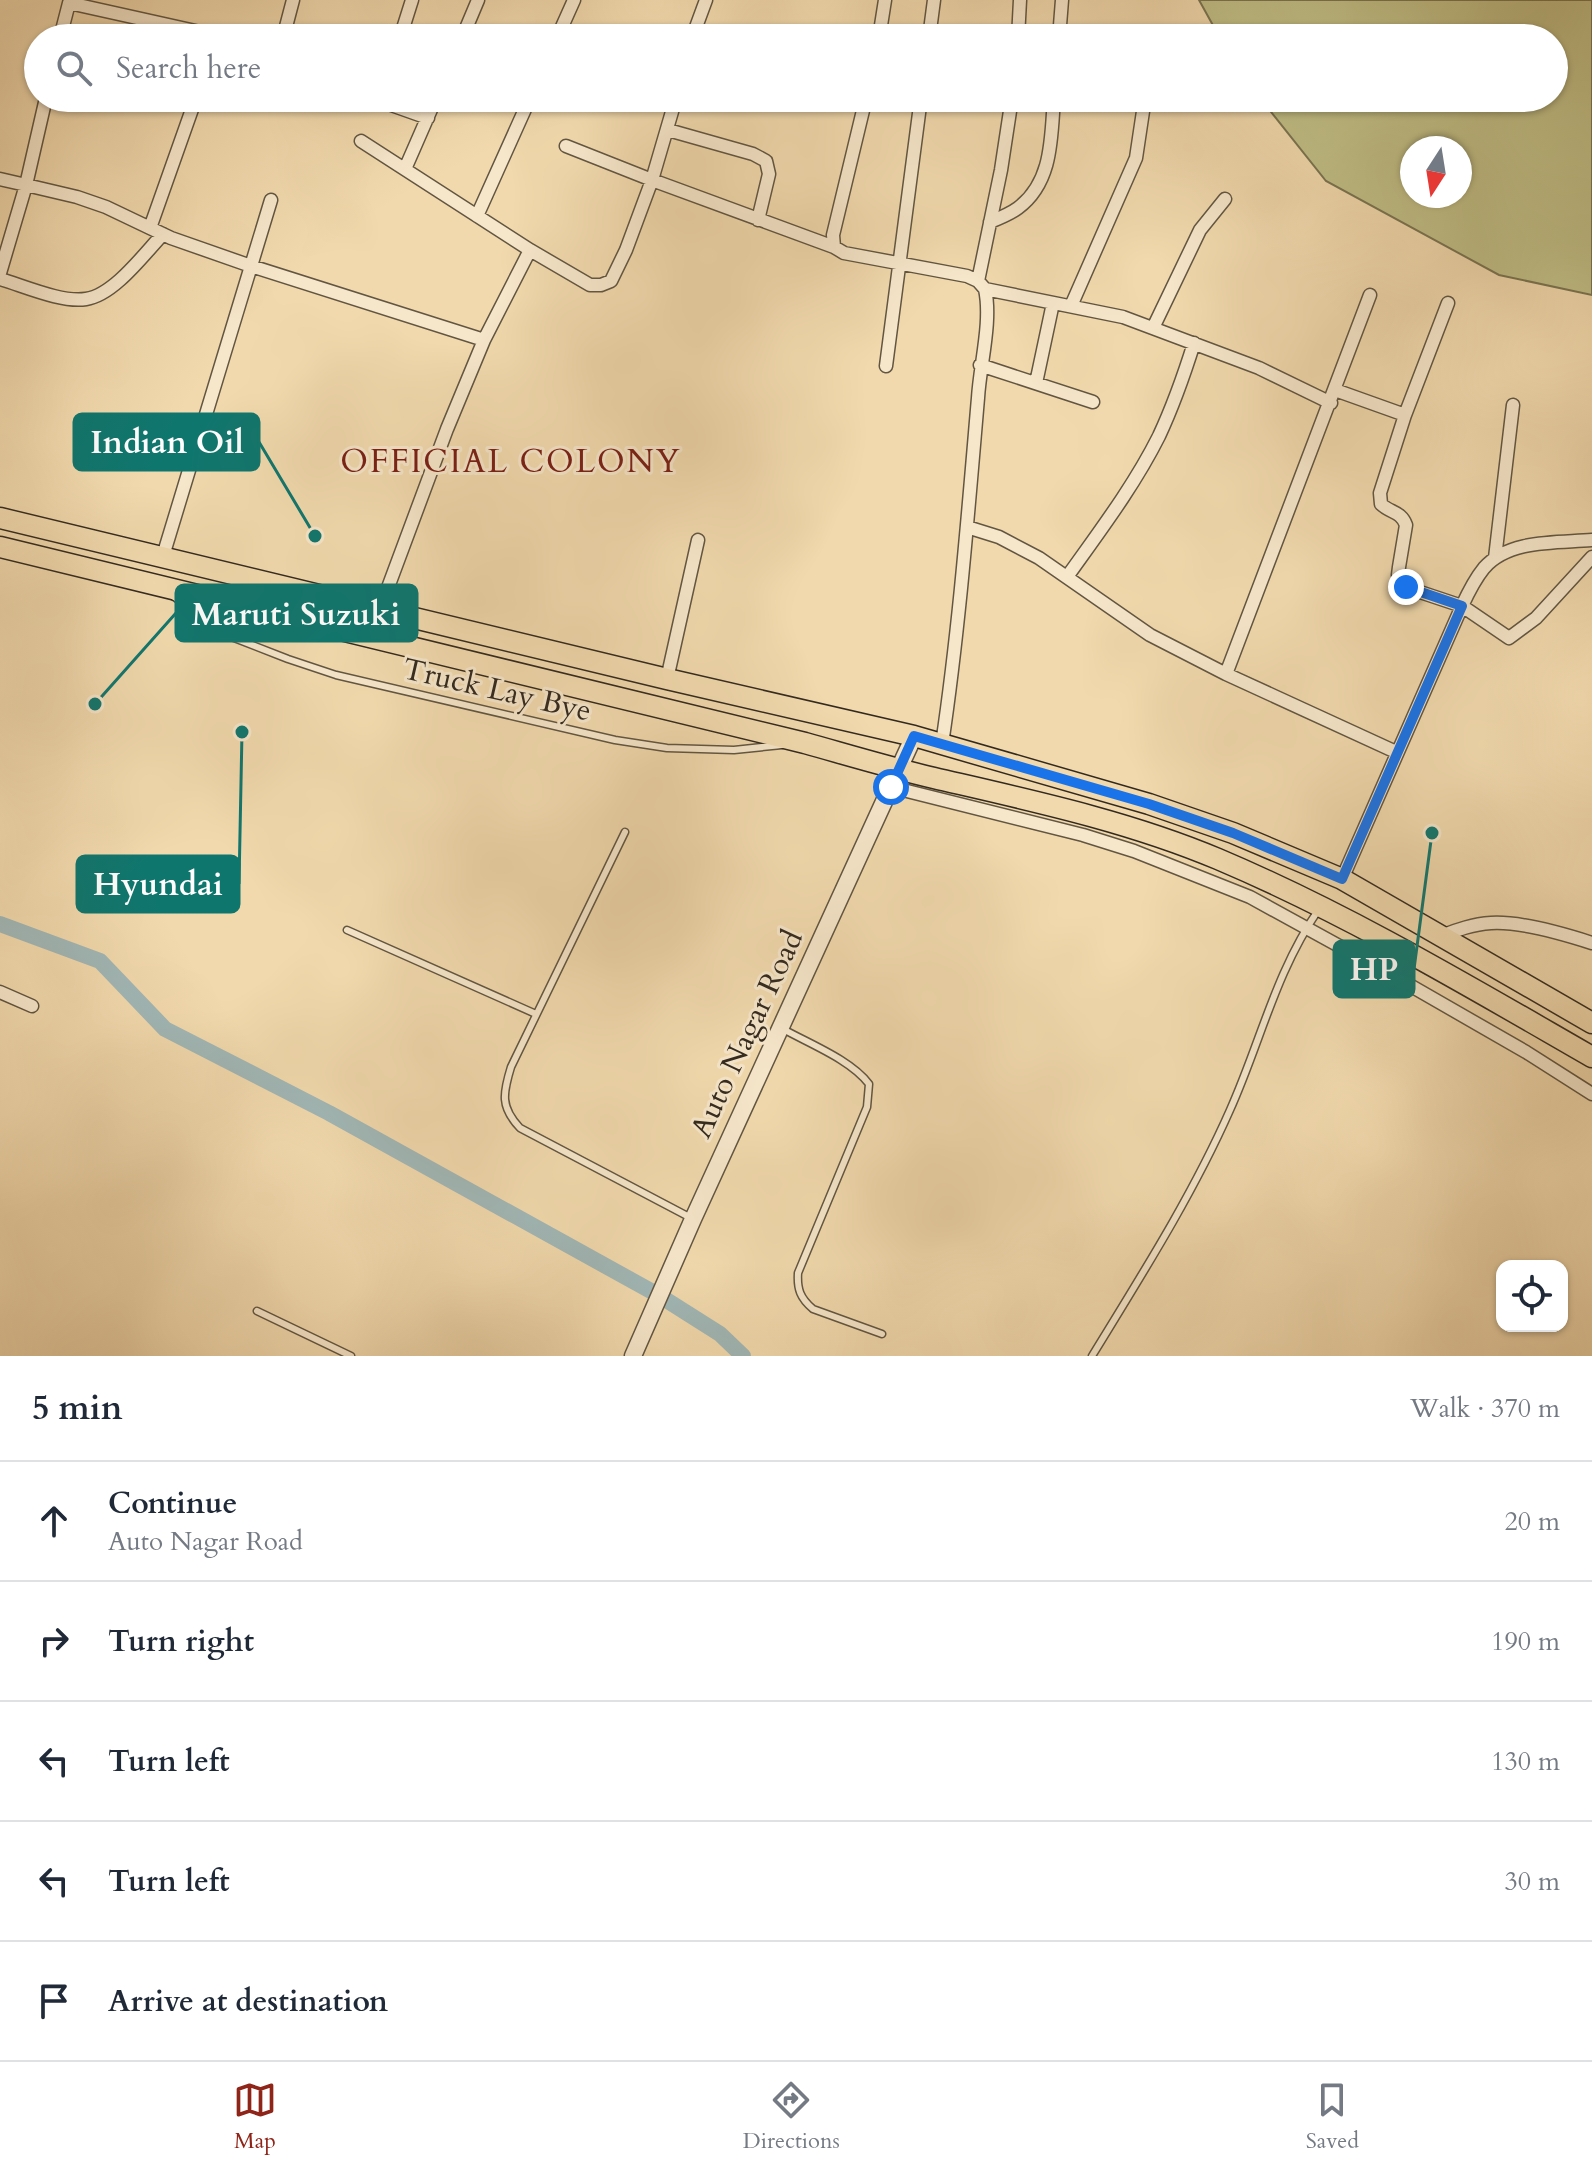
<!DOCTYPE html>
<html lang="en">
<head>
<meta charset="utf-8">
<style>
	:root { --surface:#fff; --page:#f6f6f7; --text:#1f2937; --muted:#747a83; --line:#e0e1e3; --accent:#8f2418 }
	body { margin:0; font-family:Cardo,serif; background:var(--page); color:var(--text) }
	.controls { position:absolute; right:24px; bottom:24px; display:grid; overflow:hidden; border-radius:16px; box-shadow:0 2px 6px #0004 }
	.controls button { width:72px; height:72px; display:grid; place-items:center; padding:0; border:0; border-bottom:2px solid var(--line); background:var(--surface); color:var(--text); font:40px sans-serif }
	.compass { position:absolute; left:1400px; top:136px; width:72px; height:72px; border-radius:50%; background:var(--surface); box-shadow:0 2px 6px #0004; rotate:192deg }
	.stop { position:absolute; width:24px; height:24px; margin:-18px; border:6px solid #1a73e8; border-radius:50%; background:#fff }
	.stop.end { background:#1a73e8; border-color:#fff; box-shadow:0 2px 8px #0008 }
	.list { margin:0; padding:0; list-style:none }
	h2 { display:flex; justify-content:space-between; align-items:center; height:104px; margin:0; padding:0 32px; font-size:34px }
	h2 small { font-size:26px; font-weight:400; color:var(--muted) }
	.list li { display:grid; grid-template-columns:52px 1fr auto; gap:24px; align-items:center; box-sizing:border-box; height:120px; padding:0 32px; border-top:2px solid var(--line) }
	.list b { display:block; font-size:30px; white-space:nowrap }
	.list p { margin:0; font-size:26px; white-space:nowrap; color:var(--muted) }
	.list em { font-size:26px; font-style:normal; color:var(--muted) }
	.icon { flex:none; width:44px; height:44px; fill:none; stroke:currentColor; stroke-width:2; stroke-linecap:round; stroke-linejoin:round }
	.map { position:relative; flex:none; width:1592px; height:1356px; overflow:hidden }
	.search { position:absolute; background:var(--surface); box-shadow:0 2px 6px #0004; left:24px; right:24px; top:24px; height:88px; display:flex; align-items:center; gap:20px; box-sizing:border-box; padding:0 28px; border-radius:44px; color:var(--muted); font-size:30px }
	.sheet { height:704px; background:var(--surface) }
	nav { display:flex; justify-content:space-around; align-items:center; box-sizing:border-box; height:112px; border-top:2px solid var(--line); background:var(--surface); font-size:22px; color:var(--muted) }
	nav a { display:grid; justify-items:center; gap:4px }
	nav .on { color:var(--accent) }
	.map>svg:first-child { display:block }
	.green { fill:#c0be86; stroke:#7a7452; stroke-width:2; fill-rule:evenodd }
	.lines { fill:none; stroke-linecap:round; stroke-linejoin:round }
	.canal { stroke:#a1b7b6; stroke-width:16 }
	.service-casing { stroke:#625642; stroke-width:9 }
	.minor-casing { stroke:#625642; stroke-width:15 }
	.tertiary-casing { stroke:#625642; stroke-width:19 }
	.primary-casing { stroke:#332a1f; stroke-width:23 }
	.service { stroke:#f6e6ca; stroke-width:6 }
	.minor { stroke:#f6e6ca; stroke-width:12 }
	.tertiary { stroke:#f6e6ca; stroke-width:16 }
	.primary { stroke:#f1d9ad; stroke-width:20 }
	.route { stroke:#1a73e8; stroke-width:10 }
	.labels { text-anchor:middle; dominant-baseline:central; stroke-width:6; stroke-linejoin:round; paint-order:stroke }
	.street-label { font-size:30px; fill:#332a1f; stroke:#f6e6ca }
	.neighbourhood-label { font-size:32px; letter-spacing:2px; fill:#7a1f14; stroke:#f6e6ca }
	.leader { fill:none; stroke:#0f766e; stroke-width:3 }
	.callout-dot { fill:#0f766e; stroke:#f6e6ca; stroke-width:3 }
	.callout { fill:#0f766e; stroke:#0f766e; stroke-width:3 }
	.callout-label { font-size:32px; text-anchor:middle; font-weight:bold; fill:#fff }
</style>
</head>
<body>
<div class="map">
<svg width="1592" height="1356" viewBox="0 0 1592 1356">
	<rect width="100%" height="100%" fill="#f1d9ad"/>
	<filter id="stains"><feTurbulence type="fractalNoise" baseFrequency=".0025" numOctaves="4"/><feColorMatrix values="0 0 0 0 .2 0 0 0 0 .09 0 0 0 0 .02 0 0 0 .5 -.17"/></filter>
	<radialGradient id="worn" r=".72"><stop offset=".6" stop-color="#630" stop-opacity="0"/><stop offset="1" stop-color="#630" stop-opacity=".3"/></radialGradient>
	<!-- green -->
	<path class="green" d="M1199,0h393v295l-93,-20 -173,-94 -66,-83h294v-60h-334zM1412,148h48v48h-48z"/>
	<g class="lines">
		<!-- canal -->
		<path class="canal" d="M0,924l100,37 65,68 164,84 331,183 60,38 23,22"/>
		<!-- service casing -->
		<g class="service-casing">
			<path id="service" d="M173,596l56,40 59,23 48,16 279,65 52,8 67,2 48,-5
				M625,832l-114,235c-8,26 -11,40 9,61l173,91
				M347,930l189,84
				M783,1029c27,15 68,31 86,55l-2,23 -69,166c-1,16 2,25 15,36l69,25
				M257,1311l94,45
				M1092,1356c49,-80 100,-160 138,-246 31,-69 45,-137 89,-201"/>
		</g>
		<!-- minor casing -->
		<g class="minor-casing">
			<path id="minor" d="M60,38l9,-35 158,35
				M283,38l10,-38
				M400,38l12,-38
				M462,38l16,-38
				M557,38l17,-38
				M692,38l14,-38
				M879,38l6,-38
				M929,38l5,-38
				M1018,38l2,-38
				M1059,38l3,-38
				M381,98l-1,3 48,17
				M668,130l85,24 13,7 3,13 -11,46
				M361,141l169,109
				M566,146l86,34 24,-82
				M405,169l31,-71
				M0,179l26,6 20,-87
				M477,216l53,-118
				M990,222c10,-4 20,-8 28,-14 35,-26 33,-71 36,-110
				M150,228l46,-130
				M834,247l-1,-12 33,-137
				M0,273l26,-88 51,12 29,10 65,31 80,28 20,-66
				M0,279c24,7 62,24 86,20 28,-4 58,-45 77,-65
				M978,281l23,-111 11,-72
				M1448,303l-43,112 -25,78 1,11c9,9 20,7 25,21l-7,42 -1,8 3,7 10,7 51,17 47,32 27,-20 56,-61
				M1071,306l65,-148 9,-60
				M1153,328l47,-98 25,-31
				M980,365l113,37
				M886,366l35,-268
				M1036,383l17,-80
				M1335,390l70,25
				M967,527l32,10 40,21 111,77 76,39 170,78
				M163,556l88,-290 233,74
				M1495,558l18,-153
				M1067,577c32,-45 67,-91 92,-141 14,-30 25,-61 35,-93
				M380,609l67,-180 37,-89 46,-90 60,35h11l10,-4 15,-31 26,-70 182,67 10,6 123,23 11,5 7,8 138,28 136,51 72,35
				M1226,674l144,-379
				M667,679l31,-139
				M942,744c17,-114 26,-230 36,-346 2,-34 14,-76 7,-109
				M891,787l192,48 51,16 116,46 142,78 134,77 66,42
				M1342,879l120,-273c6,-13 13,-27 22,-38 25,-29 74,-25 108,-28
				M1441,936c16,-6 32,-12 50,-13 30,-2 73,11 101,20
				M0,992l32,14"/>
		</g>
		<!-- tertiary casing -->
		<g class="tertiary-casing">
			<path id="tertiary" d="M633,1356l60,-137 221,-483"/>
		</g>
		<!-- primary casing -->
		<g class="primary-casing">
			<path id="primary" d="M0,518l667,161 247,57 235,68 84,29 109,46 250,144
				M0,547l805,196c43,12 86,25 129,35 95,22 194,43 284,81 130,55 252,128 374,198"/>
		</g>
		<!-- service -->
		<use href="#service" class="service"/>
		<!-- minor -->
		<use href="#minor" class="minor"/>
		<!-- tertiary -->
		<use href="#tertiary" class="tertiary"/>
		<!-- primary -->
		<use href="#primary" class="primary"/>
	</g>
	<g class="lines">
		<!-- route -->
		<path class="route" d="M891,787l23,-51 235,68 84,29 109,46 120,-273 -56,-19"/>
	</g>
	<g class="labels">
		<!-- street labels -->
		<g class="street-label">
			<text transform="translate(497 690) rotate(13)">Truck Lay Bye</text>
			<text transform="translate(747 1034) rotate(-65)">Auto Nagar Road</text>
		</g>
		<!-- neighbourhood labels -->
		<g class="neighbourhood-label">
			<text x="511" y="462">OFFICIAL COLONY</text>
		</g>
	</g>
	<!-- callouts -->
	<path class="leader" d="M315 536L259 442M95 704L176 613M242 732L239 884M1432 833L1414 969"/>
	<g class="callout-dot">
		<circle cx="315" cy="536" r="8"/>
		<circle cx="95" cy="704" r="8"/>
		<circle cx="242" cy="732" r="8"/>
		<circle cx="1432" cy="833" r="8"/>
	</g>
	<g class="callout">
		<rect x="74" y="414" width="185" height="56" rx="8"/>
		<rect x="176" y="585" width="241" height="56" rx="8"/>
		<rect x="77" y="856" width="162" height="56" rx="8"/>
		<rect x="1334" y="941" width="80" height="56" rx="8"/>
	</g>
	<g class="callout-label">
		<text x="167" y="453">Indian Oil</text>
		<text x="296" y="625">Maruti Suzuki</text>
		<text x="158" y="895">Hyundai</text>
		<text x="1374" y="980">HP</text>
	</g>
	<rect width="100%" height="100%" filter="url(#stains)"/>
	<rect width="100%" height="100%" fill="url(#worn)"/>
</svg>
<div class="controls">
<button><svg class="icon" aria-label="locate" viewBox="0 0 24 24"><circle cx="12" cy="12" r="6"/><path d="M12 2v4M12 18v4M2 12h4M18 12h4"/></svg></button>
</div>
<svg class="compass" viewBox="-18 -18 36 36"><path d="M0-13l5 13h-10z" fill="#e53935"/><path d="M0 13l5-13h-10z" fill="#747a83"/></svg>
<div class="stop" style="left:891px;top:787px"></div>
<div class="stop end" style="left:1406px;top:587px"></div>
<div class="search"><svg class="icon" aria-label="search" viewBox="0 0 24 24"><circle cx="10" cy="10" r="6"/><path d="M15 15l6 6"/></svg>Search here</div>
</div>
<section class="sheet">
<h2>5 min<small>Walk · 370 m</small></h2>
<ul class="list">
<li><svg class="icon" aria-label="ahead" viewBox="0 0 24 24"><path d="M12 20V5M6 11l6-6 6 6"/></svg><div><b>Continue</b><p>Auto Nagar Road</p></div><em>20 m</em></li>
<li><svg class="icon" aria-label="right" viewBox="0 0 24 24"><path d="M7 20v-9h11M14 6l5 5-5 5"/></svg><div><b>Turn right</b></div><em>190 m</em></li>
<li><svg class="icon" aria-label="left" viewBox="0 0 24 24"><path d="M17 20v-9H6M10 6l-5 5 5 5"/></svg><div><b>Turn left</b></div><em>130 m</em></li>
<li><svg class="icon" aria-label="left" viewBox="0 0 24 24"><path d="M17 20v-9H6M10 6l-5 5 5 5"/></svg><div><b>Turn left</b></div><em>30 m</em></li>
<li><svg class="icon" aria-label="arrive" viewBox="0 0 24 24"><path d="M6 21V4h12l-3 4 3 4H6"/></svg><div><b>Arrive at destination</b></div></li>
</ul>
</section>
<nav>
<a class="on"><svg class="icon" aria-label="map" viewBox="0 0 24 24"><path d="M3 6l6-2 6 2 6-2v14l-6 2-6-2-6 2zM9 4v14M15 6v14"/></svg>Map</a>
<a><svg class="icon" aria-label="directions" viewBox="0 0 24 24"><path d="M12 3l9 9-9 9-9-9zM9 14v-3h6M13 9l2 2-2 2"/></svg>Directions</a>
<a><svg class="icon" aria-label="saved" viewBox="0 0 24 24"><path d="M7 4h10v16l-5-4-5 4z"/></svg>Saved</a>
</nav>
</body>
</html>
